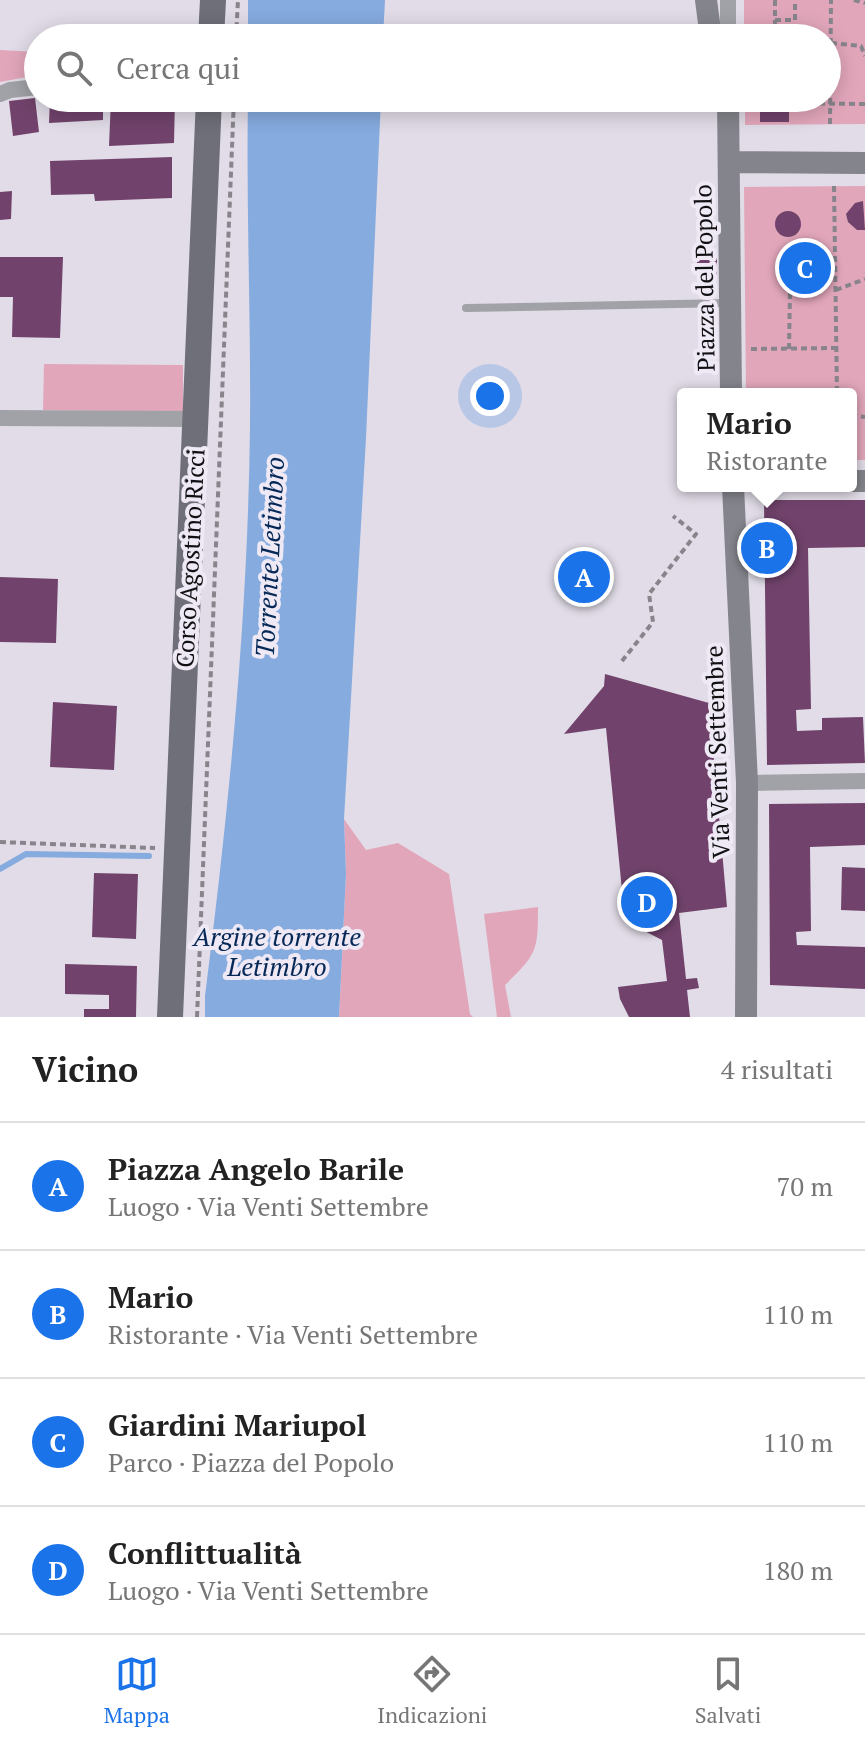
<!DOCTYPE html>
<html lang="it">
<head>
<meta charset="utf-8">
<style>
	:root { --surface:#fff; --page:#f2f2f2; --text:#222; --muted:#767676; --line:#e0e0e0; --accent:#1a73e8 }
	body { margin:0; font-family:"PT Serif",serif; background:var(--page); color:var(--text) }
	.you { position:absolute; left:490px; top:396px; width:28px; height:28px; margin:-20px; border:6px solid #fff; border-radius:50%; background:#1a73e8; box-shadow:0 0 0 12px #1a73e833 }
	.badge { display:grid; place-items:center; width:52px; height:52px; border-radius:50%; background:var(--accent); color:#fff; font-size:26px; font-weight:700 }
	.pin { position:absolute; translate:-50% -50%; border:4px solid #fff; box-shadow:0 2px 8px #0006 }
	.popup { position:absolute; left:677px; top:388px; width:180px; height:104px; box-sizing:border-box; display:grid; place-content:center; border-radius:8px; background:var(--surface); filter:drop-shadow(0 2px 6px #0005); font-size:26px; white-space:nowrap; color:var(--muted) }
	.popup b { font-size:30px; color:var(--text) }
	.popup::after { content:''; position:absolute; left:50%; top:100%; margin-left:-16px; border:16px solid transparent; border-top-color:var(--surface) }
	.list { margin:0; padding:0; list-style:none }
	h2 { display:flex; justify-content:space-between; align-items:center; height:104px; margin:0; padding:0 32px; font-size:34px }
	h2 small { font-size:26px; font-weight:400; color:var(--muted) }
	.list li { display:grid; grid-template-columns:52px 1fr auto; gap:24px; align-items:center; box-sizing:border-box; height:128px; padding:0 32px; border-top:2px solid var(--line) }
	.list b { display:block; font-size:30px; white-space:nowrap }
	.list p { margin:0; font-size:26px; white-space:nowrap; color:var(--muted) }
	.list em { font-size:26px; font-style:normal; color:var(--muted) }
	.icon { flex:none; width:44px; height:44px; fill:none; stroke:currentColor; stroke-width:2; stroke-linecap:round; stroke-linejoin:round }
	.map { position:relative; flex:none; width:865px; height:1017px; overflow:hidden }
	.search { position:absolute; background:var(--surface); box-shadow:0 4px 20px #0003; left:24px; right:24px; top:24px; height:88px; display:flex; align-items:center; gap:20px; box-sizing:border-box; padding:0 28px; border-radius:44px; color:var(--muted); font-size:30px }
	.sheet { height:616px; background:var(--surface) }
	nav { display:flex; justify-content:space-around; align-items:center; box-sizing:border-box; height:112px; border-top:2px solid var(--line); background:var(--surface); font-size:22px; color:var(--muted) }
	nav a { display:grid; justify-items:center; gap:4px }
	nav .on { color:var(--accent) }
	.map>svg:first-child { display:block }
	.green { fill:#e2a6bb }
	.water { fill:#86abdf }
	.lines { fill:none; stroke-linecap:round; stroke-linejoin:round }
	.stream { stroke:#86abdf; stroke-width:6 }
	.building { fill:#71436c }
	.path { stroke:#88848c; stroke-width:4; stroke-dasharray:6 4; stroke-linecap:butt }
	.lane { stroke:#a1a2a7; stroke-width:8 }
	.street { stroke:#a1a2a7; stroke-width:16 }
	.secondary { stroke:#84848c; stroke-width:22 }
	.primary { stroke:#6e6f78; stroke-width:26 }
	.labels { text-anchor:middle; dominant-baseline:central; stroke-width:8; stroke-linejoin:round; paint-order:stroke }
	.street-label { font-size:24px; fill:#111013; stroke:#eee9f4 }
	.water-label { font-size:26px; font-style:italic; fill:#052857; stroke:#eee9f4 }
</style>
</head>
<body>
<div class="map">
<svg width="865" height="1017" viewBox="0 0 865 1017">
	<rect width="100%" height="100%" fill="#e1dce7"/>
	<!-- green -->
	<path class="green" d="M744,0h121v124l-120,1v-27h82v-60h-83z
		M0,50l38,2v23l-38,7z
		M865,186v274h-14v-66h-105l-2,-207z
		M44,364l139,1v47l-140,-2z
		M344,819l22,31 32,-7 51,31 21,140 3,3h-134l7,-143z
		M538,907c0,44 -1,47 -33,78l6,32h-14l-13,-103z"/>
	<!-- water -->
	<path class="water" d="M248,0h137l-2,38h-135z
		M248,98h133l-15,340 -22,381 2,55 -7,143h-134v-21c24,-189 43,-379 45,-570 1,-109 -4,-219 -2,-328z"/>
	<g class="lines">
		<!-- stream -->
		<path class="stream" d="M0,869l26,-15 123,2"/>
	</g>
	<!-- building -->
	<path class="building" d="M35,98l4,34 -26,4 -4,-35z
		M50,98h53v22l-54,3z
		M111,98h64l-1,45 -65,3z
		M760,98h10v12h19v12h-29z
		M172,157v41l-77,3 -1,-7 -43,1 -1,-34z
		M12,191l-1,28 -11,1v-28z
		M863,201l2,29h-8l-9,-8 -2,-8 9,-11z
		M775 224a13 13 0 1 1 26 0a13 13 0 1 1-26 0Z
		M0,257h63l-3,81 -48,-1 1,-40h-13z
		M697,258h20v20l-20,1z
		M764,500h101v47l-57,1 3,161 -15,1 1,21 25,-1v-12l41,-1 2,46 -98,2z
		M0,577l58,2 -2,64 -56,-1z
		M605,674l104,29 18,204 -48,6 7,66 11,-1 2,10 -12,2 3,27h-61l-9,-18 -2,-12 49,-6 -5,-41 -37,-19 -19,-193 -42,6 40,-48z
		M53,702l64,4 -3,64 -64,-3z
		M865,803v42l-55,2 1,84 -15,1 1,13 68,2v42l-95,-4 -1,-181z
		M842,867l23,1v43l-24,-1z
		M94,873l44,1 -2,65 -44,-2z
		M65,964l72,2 -1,51h-52v-8h25v-14l-44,-1z"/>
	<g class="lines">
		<!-- path -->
		<path class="path" d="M775,0v38
			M854,0l11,3
			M775,20h20v-20
			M236,38l2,-38
			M831,43l30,3 4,10
			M774,98v5l91,1
			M830,124l1,-124
			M834,186l3,208
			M836,290l29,-11
			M751,349l86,-1
			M789,349l1,-57
			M851,415l14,2
			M622,661l31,-39 -4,-28 47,-60 -23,-18
			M0,842l155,6
			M197,1017l37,-919"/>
		<!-- lane -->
		<path class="lane" d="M466,308l263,-5"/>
		<!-- street -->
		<path class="street" d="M728,0v38
			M0,94l10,-4 28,-3
			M0,418l196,1
			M747,783l118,-2"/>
		<!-- secondary -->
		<path class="secondary" d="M706,0l5,38
			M728,98l3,296
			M729,162l136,1
			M851,481h14
			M733,486l14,297 -1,234"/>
		<!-- primary -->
		<path class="primary" d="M211,38l2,-38
			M170,1017l39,-919"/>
	</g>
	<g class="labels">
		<!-- street labels -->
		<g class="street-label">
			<text transform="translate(704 278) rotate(-91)">Piazza del Popolo</text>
			<text transform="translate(190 558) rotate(-87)">Corso Agostino Ricci</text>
			<text transform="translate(717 752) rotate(-92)">Via Venti Settembre</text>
		</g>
		<!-- water labels -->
		<g class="water-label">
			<text transform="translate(269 557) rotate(-87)">Torrente Letimbro</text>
			<text x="277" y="936">Argine torrente<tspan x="277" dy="30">Letimbro</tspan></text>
		</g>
	</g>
</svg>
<div class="you"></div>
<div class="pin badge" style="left:584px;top:577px">A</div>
<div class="pin badge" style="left:767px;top:548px">B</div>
<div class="popup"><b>Mario</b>Ristorante</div>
<div class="pin badge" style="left:805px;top:268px">C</div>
<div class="pin badge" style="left:647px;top:902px">D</div>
<div class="search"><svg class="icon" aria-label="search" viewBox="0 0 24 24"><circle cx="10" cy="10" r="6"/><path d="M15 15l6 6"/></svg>Cerca qui</div>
</div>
<section class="sheet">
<h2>Vicino<small>4 risultati</small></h2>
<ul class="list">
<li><span class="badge">A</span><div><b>Piazza Angelo Barile</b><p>Luogo · Via Venti Settembre</p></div><em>70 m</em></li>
<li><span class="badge">B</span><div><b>Mario</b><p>Ristorante · Via Venti Settembre</p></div><em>110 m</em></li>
<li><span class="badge">C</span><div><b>Giardini Mariupol</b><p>Parco · Piazza del Popolo</p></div><em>110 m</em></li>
<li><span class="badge">D</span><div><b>Conflittualità</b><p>Luogo · Via Venti Settembre</p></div><em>180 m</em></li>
</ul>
</section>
<nav>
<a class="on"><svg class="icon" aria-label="map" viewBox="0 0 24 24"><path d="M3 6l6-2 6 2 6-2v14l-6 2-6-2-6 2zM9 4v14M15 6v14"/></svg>Mappa</a>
<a><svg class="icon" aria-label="directions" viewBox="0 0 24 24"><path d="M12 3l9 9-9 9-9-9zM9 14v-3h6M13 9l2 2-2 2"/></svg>Indicazioni</a>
<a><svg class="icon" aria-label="saved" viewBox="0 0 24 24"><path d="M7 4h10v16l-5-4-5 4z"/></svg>Salvati</a>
</nav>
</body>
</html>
